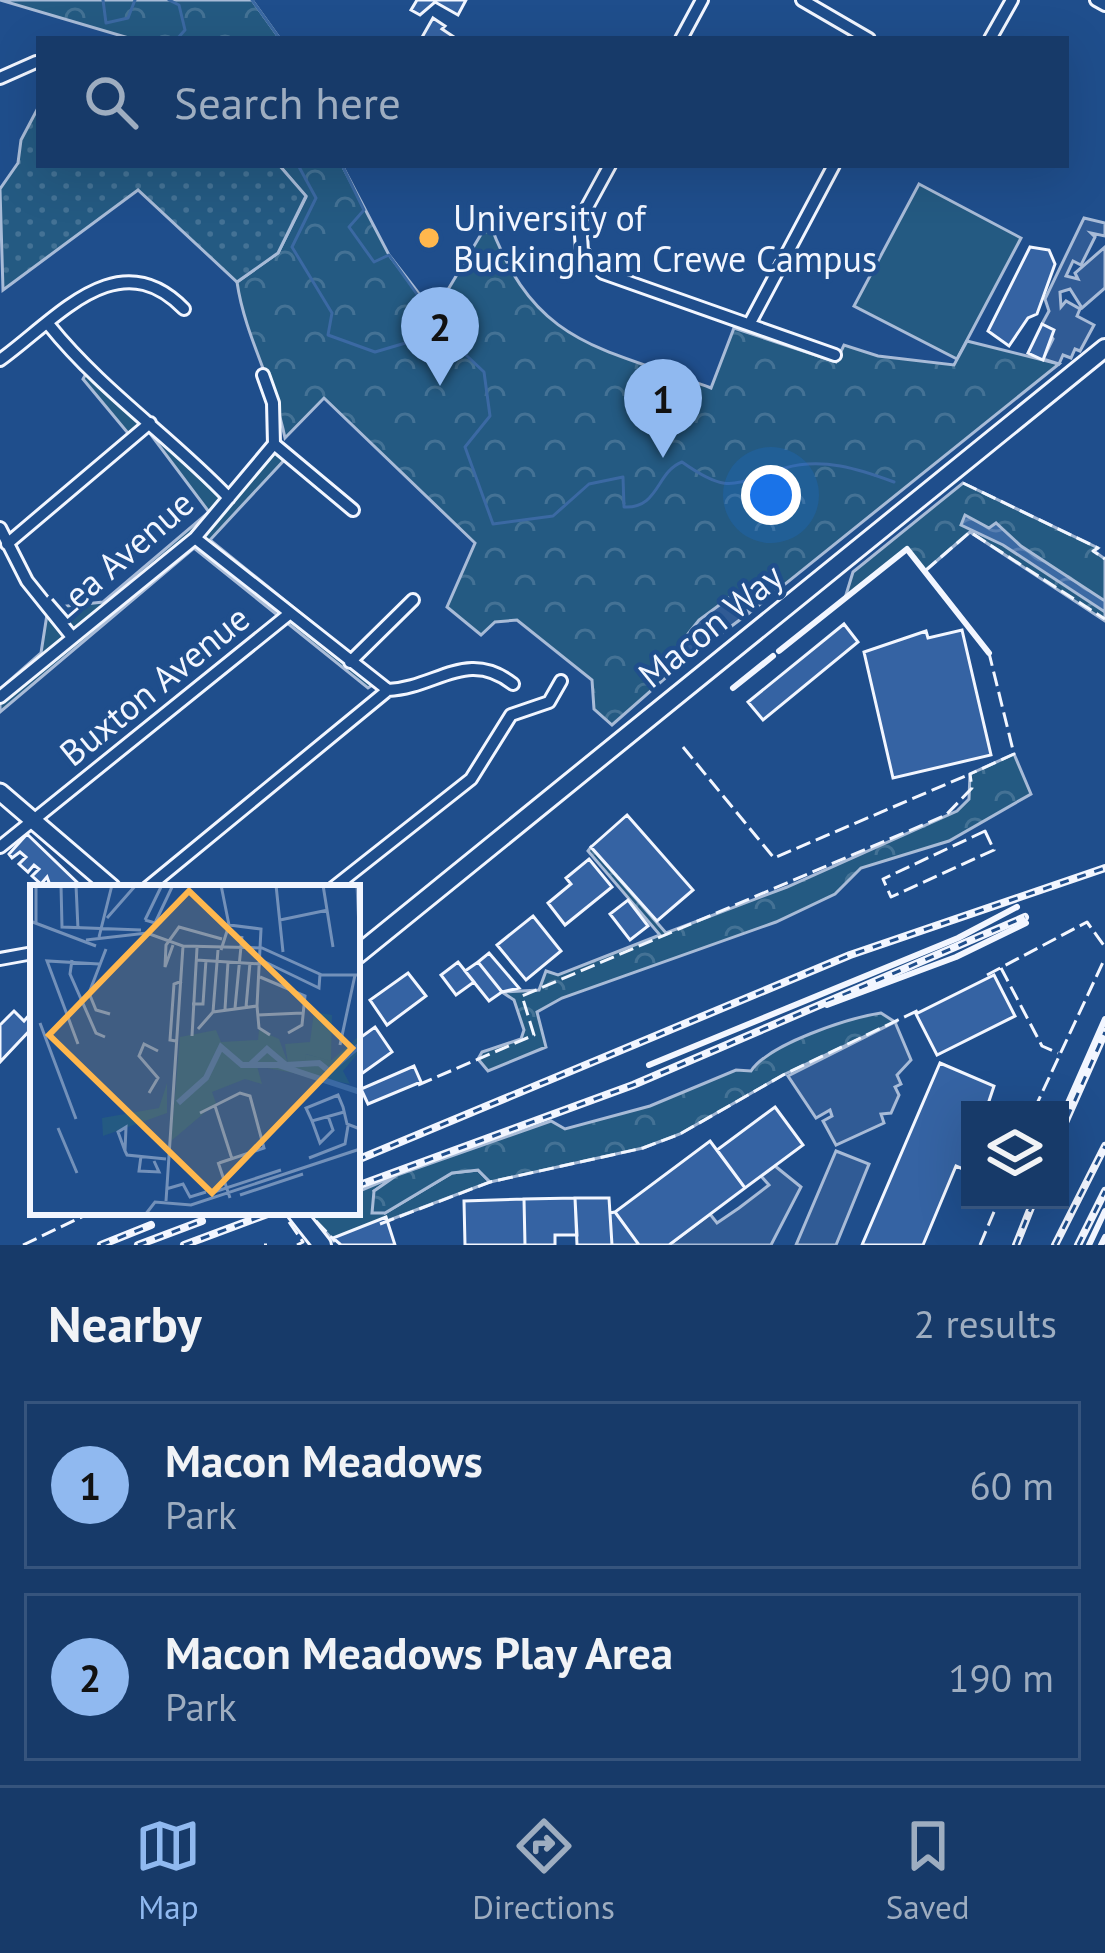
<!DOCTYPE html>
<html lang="en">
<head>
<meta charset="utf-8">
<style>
	:root { --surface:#173a69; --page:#20416f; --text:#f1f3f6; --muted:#9eadc0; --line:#36547d; --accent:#90b9f0 }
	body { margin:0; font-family:"PT Sans",sans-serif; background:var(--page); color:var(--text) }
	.controls { position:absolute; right:36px; bottom:36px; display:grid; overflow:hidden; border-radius:0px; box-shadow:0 12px 48px #0002 }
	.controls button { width:108px; height:108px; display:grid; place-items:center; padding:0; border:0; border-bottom:3px solid var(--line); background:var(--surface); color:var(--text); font:60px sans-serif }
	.you { position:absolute; left:771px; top:495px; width:42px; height:42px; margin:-30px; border:9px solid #fff; border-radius:50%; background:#1a73e8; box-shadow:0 0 0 18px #1a73e833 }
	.badge { display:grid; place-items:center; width:78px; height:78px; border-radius:50%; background:var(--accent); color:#111; font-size:39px; font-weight:700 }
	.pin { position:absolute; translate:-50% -99px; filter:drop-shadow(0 3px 6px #0008) }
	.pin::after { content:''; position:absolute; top:63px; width:42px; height:36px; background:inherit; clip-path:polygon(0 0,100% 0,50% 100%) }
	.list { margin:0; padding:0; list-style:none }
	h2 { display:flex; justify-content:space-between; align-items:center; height:156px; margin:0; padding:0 48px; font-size:51px }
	h2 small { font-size:39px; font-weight:400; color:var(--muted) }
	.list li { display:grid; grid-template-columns:78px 1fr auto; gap:36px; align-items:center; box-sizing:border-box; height:168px; margin:0 24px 24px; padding:0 24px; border:3px solid var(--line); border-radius:0px }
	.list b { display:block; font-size:45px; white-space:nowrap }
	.list p { margin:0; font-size:39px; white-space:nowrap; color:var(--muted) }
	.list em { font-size:39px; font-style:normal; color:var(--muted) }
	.icon { flex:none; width:66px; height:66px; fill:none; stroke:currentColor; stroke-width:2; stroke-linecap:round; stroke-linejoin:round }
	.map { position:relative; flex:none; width:1105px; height:1245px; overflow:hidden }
	.search { position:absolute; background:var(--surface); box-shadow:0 12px 48px #0002; left:36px; right:36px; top:36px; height:132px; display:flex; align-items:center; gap:30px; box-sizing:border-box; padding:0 42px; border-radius:0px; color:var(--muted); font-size:45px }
	.sheet { height:540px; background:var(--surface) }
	nav { display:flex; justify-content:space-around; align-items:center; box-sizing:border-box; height:168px; border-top:3px solid var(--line); background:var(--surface); font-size:33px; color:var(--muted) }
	nav a { display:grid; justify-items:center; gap:6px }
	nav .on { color:var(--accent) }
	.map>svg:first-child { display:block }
	.grass { fill:#245a82; stroke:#a8bbd7; stroke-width:3 }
	.forest { fill:url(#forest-crowns); stroke:#a8bbd7; stroke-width:3 }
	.garden { fill:url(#garden-dots); stroke:#a8bbd7; stroke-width:3 }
	.parking { fill:#305b95; stroke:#a8bbd7; stroke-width:3 }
	.water { fill:url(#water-waves); stroke:#a8bbd7; stroke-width:3 }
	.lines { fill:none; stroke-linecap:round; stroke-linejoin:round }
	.stream { stroke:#3b69a3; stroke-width:3 }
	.building { fill:#3563a3; stroke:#f2f6ff; stroke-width:3 }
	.street-casing { stroke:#f2f6ff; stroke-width:16 }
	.secondary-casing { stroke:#f2f6ff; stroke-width:21 }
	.primary-casing { stroke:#f2f6ff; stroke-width:22 }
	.street { stroke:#1f4e8c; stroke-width:10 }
	.secondary { stroke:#1f4e8c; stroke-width:15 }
	.primary { stroke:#1f4e8c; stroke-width:16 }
	.rail-casing { stroke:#f2f6ff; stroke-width:8 }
	.rail { stroke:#1f4e8c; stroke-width:3; stroke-dasharray:9; stroke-linecap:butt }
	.fence { stroke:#f2f6ff; stroke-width:3; stroke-dasharray:15 6; stroke-linecap:butt }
	.wall { stroke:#f2f6ff; stroke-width:6 }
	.poi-dot { fill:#ffb74d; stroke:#1f4e8c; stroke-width:4.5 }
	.labels { text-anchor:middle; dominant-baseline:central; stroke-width:9; stroke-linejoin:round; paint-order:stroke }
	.poi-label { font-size:36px; fill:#f2f6ff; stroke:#1f4e8c; text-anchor:start }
	.street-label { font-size:36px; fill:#f2f6ff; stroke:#1f4e8c }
	.inset-river { fill:none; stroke:#3b69a3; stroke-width:6 }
	.inset-road { fill:none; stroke:#7391ba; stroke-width:3 }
	.view { fill:#ffb74d; fill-opacity:0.15; stroke:#ffb74d; stroke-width:6 }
	.inset-edge { fill:none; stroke:#f2f6ff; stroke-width:6 }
</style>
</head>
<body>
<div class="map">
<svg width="1105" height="1245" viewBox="0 0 1105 1245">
	<defs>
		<pattern id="forest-crowns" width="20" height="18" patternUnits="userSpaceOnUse" patternTransform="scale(3)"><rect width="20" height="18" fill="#245a82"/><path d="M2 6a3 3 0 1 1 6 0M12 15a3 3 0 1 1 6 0" fill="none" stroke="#447295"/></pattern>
		<pattern id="garden-dots" width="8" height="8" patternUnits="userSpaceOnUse" patternTransform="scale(3)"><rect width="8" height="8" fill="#245a82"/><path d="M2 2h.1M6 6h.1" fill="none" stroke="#447295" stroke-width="1.8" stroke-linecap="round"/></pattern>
		<pattern id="water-waves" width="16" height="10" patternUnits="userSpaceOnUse" patternTransform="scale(3)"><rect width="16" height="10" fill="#3b69a3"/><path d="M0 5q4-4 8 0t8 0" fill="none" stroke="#587fb1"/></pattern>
	</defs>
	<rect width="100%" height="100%" fill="#1f4e8c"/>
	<!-- grass -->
	<path class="grass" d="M919,184l102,54 -64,121 -103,-53z
		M87,372l142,126 45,-54 14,12 -78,84 145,117 22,25 -9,6 -174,-140 -194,164v-23l41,-36 7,-45 55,-6 106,-90 -63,-84 -14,10 -49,-59z
		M478,1170l12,12 -156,59 -26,-28 49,-1v-20l40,-17 -23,16 11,22 67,-40z"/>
	<!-- forest -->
	<path class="forest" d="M0,0h252l28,39h-148z
		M279,165h63l47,90 45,58 55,-92c45,124 108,125 222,167l23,-60 102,34 8,-17 34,11 76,9 13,-24 92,23 -310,249 -13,-20 -60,56 10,11 -74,65 -18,-16 -2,-29 -75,-60 -22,2 -14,13 -34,-28 28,-64 -151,-145 -39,40c-11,-55 -40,-101 -48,-156l41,-29 28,-56z
		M963,483l135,65 -4,3 11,8v62l-135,-89 -45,39 -18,-22 -62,49 8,-26z
		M1014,754l17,40 -82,47 -88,27 -26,26 -59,28 -214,76 -25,14 9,35 -58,24 -10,-12 4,-7 39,-13 3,-9 -10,-30 -12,-8 37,-2 7,-19 12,4 102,-40 -72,-84 3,-4 75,86 121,-46 170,-76 12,-12 1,-25z
		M881,1013l14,9 -112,53 -103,59 -37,14 -153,34 -12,-12 -26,3 -67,40h-13l2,-22 23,-16 154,-54 14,8 85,-23 86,-36 15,1c18,-27 97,-53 130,-58z"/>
	<!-- garden -->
	<path class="garden" d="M39,106v59h240l27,31 -28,57 -41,29 -99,-92 -135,100 -3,-101 18,-26 3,-23z"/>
	<!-- parking -->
	<path class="parking" d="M1084,218l21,5v13l-14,-3 4,4 -14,28 -8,-4 -7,15 12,3 -3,-6 30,-26v41l-23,20 -12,-19 -10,3 1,15 5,-6 14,8 -3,7 17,9 -14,26 -5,-2 -4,9 -8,-3 -4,9 -16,-5 10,-20 -11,-15 7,-13 -4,-12z
		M737,592l12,21 -63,47 -10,-11 23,-29z
		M895,1022l16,38 -14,15 4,9 -6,3 4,8 -8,18 -10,1 3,9 -48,22 -13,-24 9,-5 -2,-6 -14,8 -28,-42z
		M836,1151l33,13 -33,81h-40z
		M775,1166l26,21 -30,58h-102l41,-31 7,9 22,-15 30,-23 -8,-9z"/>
	<!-- water -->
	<path class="water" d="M965,515l24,13 7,-5 25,23 84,55v11l-102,-67 -42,-20z"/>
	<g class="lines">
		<!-- stream -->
		<path class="stream" d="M103,0l3,23 22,-5 7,-18
			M169,0l10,5 6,25 -8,9
			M252,0l28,39
			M298,165l18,33 -24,49 40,66 -4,22 47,17 44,-13h27
			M342,165l22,45 -15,17 25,35 15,-7 60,84 35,33 6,44 -25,31 28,77 60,-8 36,-32 34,-7 1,30c35,2 32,-35 58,-45 48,34 51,21 103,6 37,-11 74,1 109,14"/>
	</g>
	<!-- building -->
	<path class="building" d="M417,0h49l-8,15 -23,-13 -15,13 -9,-5z
		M433,18l12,8 -3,3 15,10h-36z
		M1030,247l19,3 6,14 -18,50 -9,4 -19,28 -21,-15z
		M1042,324l12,6 -11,30 -15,-7z
		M844,624l14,18 -95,78 -15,-18z
		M962,630l29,125 -98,23 -29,-126 62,-21 2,7z
		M627,815l66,75 -36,31 -66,-74z
		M27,834l56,54h-32l-4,-11 -6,7 -9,-8 7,-7 -5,-4 -6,7 -9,-8 7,-7 -6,-5 -8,6 -3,-4z
		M589,859l23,28 -47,38 -17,-22 23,-19 -5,-6z
		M628,900l20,26 -18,14 -20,-26z
		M533,916l28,35 -35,29 -29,-35z
		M489,953l30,35 -17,4 -24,-30z
		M458,962l16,20 -18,13 -15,-20z
		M478,962l24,30 -13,9 -24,-30z
		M408,973l18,23 -39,29 -17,-25z
		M994,975l21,41 -78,39 -21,-41z
		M14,1011l10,10 7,-8 2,14 -33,35v-37z
		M375,1027l17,25 -35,25v-37z
		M940,1063l54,23 -8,24h-16v62l-14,-6 -33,79h-61z
		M414,1066l7,16 -53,22 -7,-15z
		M775,1107l28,38 -58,43 -28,-38z
		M710,1141l35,47 -76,57h-30l-24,-33z
		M575,1198l2,37h-22v10h-30l-1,-46z
		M575,1198h34l3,47h-35z
		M524,1199l1,46h-60l-1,-44z
		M615,1212l24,33h-27l-2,-32z
		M386,1217l9,28h-54l-8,-7z"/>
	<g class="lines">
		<!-- street casing -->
		<g class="street-casing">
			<path id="street" d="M802,0l67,39
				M1096,0l9,5
				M681,39l21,-39
				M990,39l22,-39
				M0,78l36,-16
				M610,165l-30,55 2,31 21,22 232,82
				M751,321l83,-156
				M49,325c53,66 122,112 180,173
				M0,360c57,-41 118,-119 184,-51
				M274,444l79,66
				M0,528l27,53 45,56
				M195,538l193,152
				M7,544l143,-121
				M350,662l63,-62
				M0,697l195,-159 79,-94 -1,-41 -10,-28
				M0,847l289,-233
				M147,888l241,-198c48,-2 79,-42 125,-6
				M333,888l138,-109 40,-64 38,-13 12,-21
				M0,959l33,-6"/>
		</g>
		<!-- secondary casing -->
		<g class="secondary-casing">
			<path id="secondary" d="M0,792l112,96"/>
		</g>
		<!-- primary casing -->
		<g class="primary-casing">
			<path id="primary" d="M357,955l748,-607
				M296,1212l26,33"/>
		</g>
		<!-- street -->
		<use href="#street" class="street"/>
		<!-- secondary -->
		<use href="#secondary" class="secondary"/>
		<!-- primary -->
		<use href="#primary" class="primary"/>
		<!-- rail casing -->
		<g class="rail-casing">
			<path id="rail" d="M1060,1134l45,-102
				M357,1160l493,-205 255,-87
				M357,1186l276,-101 392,-168
				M101,1245l50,-20
				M138,1245l64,-24
				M184,1245l89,-33
				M1016,1245l18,-45
				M1055,1245l50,-99
				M1078,1245l27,-54"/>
		</g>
		<!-- rail -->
		<use href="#rail" class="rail"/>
		<!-- fence -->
		<path class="fence" d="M963,483l135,65 -5,3 12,8
			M925,571l45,-39 135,87
			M683,747l91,111 196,-84
			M985,831l9,19 -103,47 -8,-18z
			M1001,968l41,78 16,7
			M987,975l100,-53 18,25
			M418,1085l116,-50 -12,-39 424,-181 26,-27 -2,-14 44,-20 -25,-101
			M1034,1110l71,-152
			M316,1221l19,20
			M289,1222l14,20 -6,3
			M380,1224l110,-42 153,-34 37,-14 103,-59 140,-67
			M23,1245l69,-33
			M264,1245h3
			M980,1245l19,-45"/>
		<!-- wall -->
		<path class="wall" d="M779,651l128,-102 82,104
			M733,688l40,-32
			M827,1005l129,-48 70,-34
			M649,1065l309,-127 59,-31
			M1060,1121l45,-102
			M1089,1245l16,-34
			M1101,1245l4,-8"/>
	</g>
	<!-- markers -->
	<circle class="poi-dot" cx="429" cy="238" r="12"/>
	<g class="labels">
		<!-- poi labels -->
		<g class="poi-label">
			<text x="453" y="217">University of<tspan x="453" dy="41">Buckingham Crewe Campus</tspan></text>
		</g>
		<!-- street labels -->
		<g class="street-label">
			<text transform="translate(122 554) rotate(-41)">Lea Avenue</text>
			<text transform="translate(710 625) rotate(-39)">Macon Way</text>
			<text transform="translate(154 685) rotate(-39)">Buxton Avenue</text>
		</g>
	</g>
	<!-- overview -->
	<g transform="translate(30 885)">
		<rect width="330" height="330" fill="#1f4e8c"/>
		<path d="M186,145l5,12 37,-2 1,-10 20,9 9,24 16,1 1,-10 27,6 28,-25v16l-17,20 7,13 -93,-18 5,18 -17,-5 -33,13 4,11 -45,38 9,-104zM137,198v30l-64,23 -1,-18 57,-10z" fill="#245a82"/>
		<path d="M284,127l18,3 -1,46 -25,-7 -1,10h-17l-3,-20 25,-2z" fill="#245a82"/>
		<path class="inset-river" d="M221,179l16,-15 19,16 33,-2 10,8 31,-26M148,218l28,-25 15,-31 21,18h36l82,27"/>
		<path class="inset-road" d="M31,0l1,42 79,3M46,0l2,44M191,0l8,40M246,0l7,67M293,0l10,62M327,0l3,65M77,33l29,-33M115,35l10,3 18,-38M115,35l17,-35M250,35l48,-10M0,36l66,25M6,37v-37M69,52l13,-52M56,55l61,-7 36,13 -17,255M143,60l-8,22 1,-22 13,-18 43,12M153,61l79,2 60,27h38M76,64l-17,44 7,17 14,4M191,65l8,-25 32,4 -4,77 2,22 11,7M42,75l-2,14 26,59 9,4M166,75l65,4M231,75l58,28 1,-14M230,92l45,19 -3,29 -14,8M162,119h11l3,-44M216,122l4,-44M205,123l7,-72M195,124l3,-47M183,127l44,-6M228,130l44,-2M10,138l36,96M168,144l15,-17 5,-62M162,151l5,-88M146,156l-6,-1 4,-56 8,-3M48,159l-31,-83 52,3M310,160l15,-70M119,208l9,-15 -19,-22 5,-12 14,7M185,221l17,53M314,227l-32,9 -6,-13 32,-13 5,12 4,17 13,5M170,228l40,-20 10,3 14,52 -45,15M282,236l8,22 13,-13 -5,-14M28,243l19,45M95,266l1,-24 -8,5 7,19 2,4 39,4M111,271l-2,15 20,1 -5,-11M279,273l36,-14 3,-18M188,277l12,36M136,304l17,-5 7,13 16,-5M181,308l70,-23M210,310l63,-21M115,330l10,-13 36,3 169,-56"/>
		<path class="view" d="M159,6l163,157 -140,145 -163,-158z"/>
		<rect width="330" height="330" class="inset-edge"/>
	</g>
</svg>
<div class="controls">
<button><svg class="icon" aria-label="layers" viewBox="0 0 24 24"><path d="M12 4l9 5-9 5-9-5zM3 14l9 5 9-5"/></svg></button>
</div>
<div class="you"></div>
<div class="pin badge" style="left:663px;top:458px">1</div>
<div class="pin badge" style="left:440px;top:386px">2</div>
<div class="search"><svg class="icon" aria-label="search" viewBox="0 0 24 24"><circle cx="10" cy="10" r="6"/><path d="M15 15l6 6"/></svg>Search here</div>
</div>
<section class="sheet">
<h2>Nearby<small>2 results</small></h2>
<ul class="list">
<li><span class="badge">1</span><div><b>Macon Meadows</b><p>Park</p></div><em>60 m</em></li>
<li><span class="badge">2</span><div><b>Macon Meadows Play Area</b><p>Park</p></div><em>190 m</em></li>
</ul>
</section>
<nav>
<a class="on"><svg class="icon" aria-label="map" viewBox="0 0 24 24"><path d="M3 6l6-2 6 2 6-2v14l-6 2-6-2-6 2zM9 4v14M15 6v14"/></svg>Map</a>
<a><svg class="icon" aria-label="directions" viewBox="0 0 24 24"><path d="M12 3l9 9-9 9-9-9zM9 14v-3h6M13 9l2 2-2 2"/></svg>Directions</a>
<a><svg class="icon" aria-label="saved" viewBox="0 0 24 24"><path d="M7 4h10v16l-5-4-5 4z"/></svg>Saved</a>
</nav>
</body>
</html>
